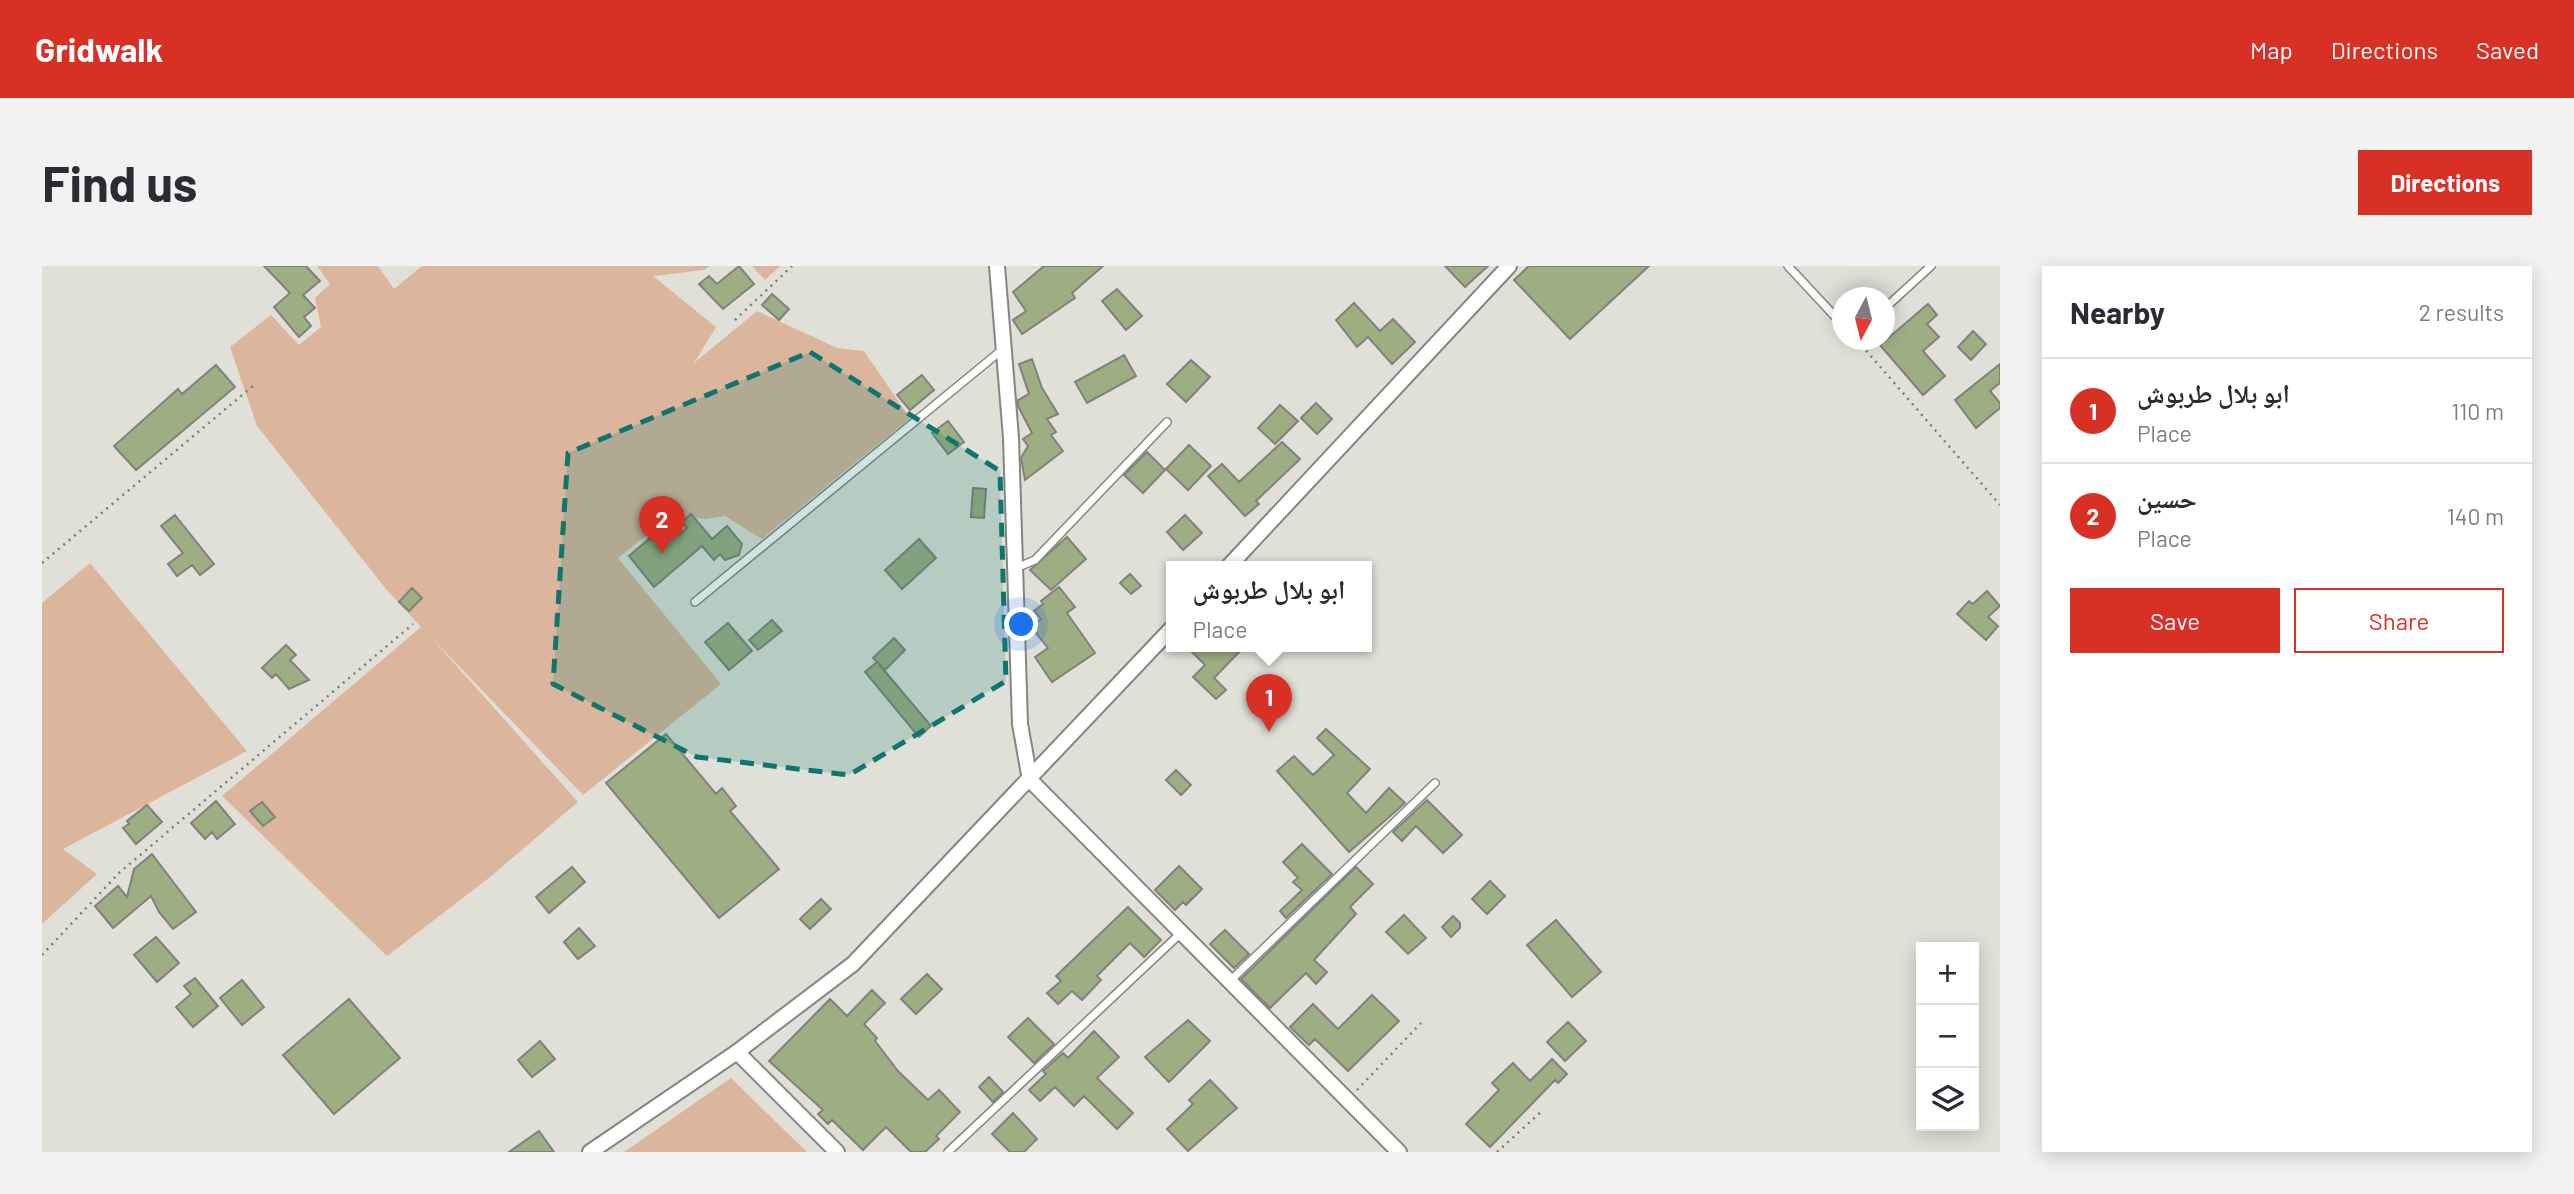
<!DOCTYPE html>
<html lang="en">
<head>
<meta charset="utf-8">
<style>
	:root { --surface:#fff; --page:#f2f2f3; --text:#2b2b33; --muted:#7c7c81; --line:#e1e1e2; --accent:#d93025 }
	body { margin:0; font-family:Barlow,"Noto Naskh Arabic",sans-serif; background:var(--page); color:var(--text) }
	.controls { position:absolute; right:21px; bottom:21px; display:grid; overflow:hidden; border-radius:0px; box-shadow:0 4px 18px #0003 }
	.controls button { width:63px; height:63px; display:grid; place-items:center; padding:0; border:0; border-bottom:2px solid var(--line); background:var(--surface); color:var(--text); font:35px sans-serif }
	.compass { position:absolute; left:1790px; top:21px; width:63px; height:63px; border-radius:50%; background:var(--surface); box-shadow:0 4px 18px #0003; rotate:187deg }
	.you { position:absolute; left:980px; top:359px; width:24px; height:24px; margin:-18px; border:5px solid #fff; border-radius:50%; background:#1a73e8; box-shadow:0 0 0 10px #1a73e833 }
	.badge { display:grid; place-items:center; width:46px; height:46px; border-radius:50%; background:var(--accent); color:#fff; font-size:23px; font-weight:700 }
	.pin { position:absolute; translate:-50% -58px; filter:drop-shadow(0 2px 4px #0008) }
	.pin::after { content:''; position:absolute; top:37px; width:24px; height:21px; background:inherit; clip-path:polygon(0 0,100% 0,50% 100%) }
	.popup { position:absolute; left:1124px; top:295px; width:206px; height:91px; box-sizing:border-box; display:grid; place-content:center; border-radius:0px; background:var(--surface); filter:drop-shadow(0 2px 5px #0005); font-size:23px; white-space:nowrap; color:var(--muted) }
	.popup b { font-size:26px; color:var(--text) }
	.popup::after { content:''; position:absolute; left:50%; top:100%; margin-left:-14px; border:14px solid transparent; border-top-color:var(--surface) }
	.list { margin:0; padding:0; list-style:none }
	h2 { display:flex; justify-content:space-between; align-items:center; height:91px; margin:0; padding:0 28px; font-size:30px }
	h2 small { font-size:23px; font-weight:400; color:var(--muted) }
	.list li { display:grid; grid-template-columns:46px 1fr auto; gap:21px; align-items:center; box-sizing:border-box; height:105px; padding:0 28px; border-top:2px solid var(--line) }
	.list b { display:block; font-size:26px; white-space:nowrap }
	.list p { margin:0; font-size:23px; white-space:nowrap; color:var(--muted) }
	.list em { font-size:23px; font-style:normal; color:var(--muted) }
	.actions { display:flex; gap:14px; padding:21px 28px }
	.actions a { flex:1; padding:16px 0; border:2px solid var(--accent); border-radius:0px; text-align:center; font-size:24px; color:var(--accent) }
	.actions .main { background:var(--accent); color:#fff }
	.icon { flex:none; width:38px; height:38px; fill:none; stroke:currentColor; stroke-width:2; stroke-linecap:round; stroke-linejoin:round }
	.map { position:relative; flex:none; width:1958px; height:886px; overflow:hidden; border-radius:0px }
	header { display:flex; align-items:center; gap:42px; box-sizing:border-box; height:98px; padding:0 35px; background:var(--accent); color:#fff }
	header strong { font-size:33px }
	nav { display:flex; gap:38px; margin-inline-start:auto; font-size:24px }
	.intro { display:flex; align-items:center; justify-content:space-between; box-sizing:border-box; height:168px; padding:0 42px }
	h1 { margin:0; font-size:49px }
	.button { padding:18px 32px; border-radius:0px; background:var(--accent); color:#fff; font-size:24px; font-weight:700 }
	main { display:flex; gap:42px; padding:0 42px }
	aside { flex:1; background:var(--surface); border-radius:0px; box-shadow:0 4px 18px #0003 }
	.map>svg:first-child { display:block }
	.green { fill:#dbb69d }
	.building { fill:#9dae82; stroke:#80827c; stroke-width:2 }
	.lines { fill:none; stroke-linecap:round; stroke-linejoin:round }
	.service-casing { stroke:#86857e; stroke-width:10 }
	.minor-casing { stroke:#86857e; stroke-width:18 }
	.path { stroke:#7d7d77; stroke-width:2.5; stroke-dasharray:2 5; stroke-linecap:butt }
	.service { stroke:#fff; stroke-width:7 }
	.minor { stroke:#fff; stroke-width:14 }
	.marked { fill:#0f766e; fill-opacity:0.2; stroke:#0f766e; stroke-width:5; stroke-dasharray:14 9; stroke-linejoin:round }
</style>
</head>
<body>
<header>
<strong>Gridwalk</strong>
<nav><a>Map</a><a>Directions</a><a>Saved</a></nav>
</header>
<div class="intro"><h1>Find us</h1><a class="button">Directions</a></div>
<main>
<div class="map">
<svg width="1958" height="886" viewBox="0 0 1958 886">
	<rect width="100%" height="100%" fill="#e0e0d8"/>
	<!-- green -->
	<path class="green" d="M275,0h61l16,23 28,-23h288l-6,4 -51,6 63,51 -22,36 63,-52 80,37 27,3 46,67 -148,121 -37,-23 -19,3 -34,-4 -54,43 103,126 -138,111 -153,-159 148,166 -89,76 -102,78 -165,-160 199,-169 -35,-38 -129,-163 -27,-79 41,-32 28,30 22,-18 -6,-29 15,-14z
		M710,0h28l-15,14z
		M48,297l157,188 -184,98 34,25 -55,50v-321z
		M689,812l76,74h-183z"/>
	<!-- building -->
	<path class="building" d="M222,0h42l14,15 -17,14 12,13 -11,9 7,9 -12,11 -25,-30 16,-14z
		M697,0l15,18 -31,25 -24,-25 10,-8 8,8z
		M1002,0h59l-31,27 3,5 -53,36 -9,-14 13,-9 -13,-19z
		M1403,0h43l-23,21z
		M1487,0h120l-79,73 -56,-59z
		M1075,23l25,27 -16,14 -24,-29z
		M730,28l17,15 -10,11 -17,-15z
		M1312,37l26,28 13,-12 22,23 -23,22 -24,-27 -11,10 -21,-27z
		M1886,38l9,11 -10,9 12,13 -16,14 22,25 -22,19 -43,-50z
		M1931,65l13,13 -15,16 -13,-13z
		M1082,89l12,21 -49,27 -12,-21z
		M990,93l10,29 16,26 -11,5 9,13 -5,3 12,16 -38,29 -4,-22 7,-12 -5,-7 9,-6 -14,-27v-6l11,-6 -10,-30z
		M1149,94l19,17 -24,25 -19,-18z
		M1958,98v19l-10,8 10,12v5l-24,20 -21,-28z
		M174,99l19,22 -99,83 -22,-24 64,-57 4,5z
		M880,109l12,15 -24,20 -13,-15z
		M1274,137l16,16 -15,15 -16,-16z
		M1238,139l18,16 -23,23 -17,-16z
		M906,155l16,21 -16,12 -16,-21z
		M1240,176l18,17 -44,42 3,3 -14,12 -37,-40 14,-12 17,18z
		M1147,179l22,21 -23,24 -22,-21z
		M1105,186l18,18 -22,23 -19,-18z
		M931,222l13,1 -2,29 -13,-1z
		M649,248l21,25 15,-13 15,18 -3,11 -14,5 -5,-6 -6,6 -12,-14 -48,41 -25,-31 40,-34 11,12 7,-6 -5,-6z
		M133,249l39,49 -14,11 -8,-10 -15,11 -9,-12 15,-11 -22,-27z
		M1143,249l17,18 -19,17 -16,-18z
		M1025,271l19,22 -35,31 -21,-20z
		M877,273l17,19 -34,31 -17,-19z
		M1088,308l11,12 -10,8 -11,-11z
		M1017,321l16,20 -8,6 28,40 -43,29 -17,-25 13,-9 -17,-21 10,-8 -7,-8 9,-7 -2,-3z
		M370,322l10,10 -13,13 -10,-9z
		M1945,325l13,15 -12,11 10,9 -12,14 -29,-26 12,-13 4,3z
		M730,354l10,11 -24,19 -9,-10z
		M686,357l24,28 -23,19 -24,-28z
		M852,372l11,12 -20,20 -7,-7 53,63 -12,11 -54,-65 12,-10 -4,-4z
		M244,379l10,10 -6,5 19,20 -20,9 -13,-15 -4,4 -10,-10z
		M1144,380h59l-31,32 12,12 -10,9 -23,-22 12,-12z
		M1284,463l44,40 -23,24 19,20 23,-25 16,15 -56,49 -72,-81 17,-15 19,19 21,-20 -17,-17z
		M624,468l50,60 6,-6 14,18 -6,5 49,58 -60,49 -113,-135z
		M1134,504l15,15 -10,10 -15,-15z
		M1385,534l35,35 -19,18 -27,-27 -14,15 -9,-9z
		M174,535l19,23 -18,15 -5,-7 -7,7 -14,-16z
		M220,536l13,15 -12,9 -13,-15z
		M105,539l15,17 -26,22 -13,-16 6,-4 -2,-3z
		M1260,578l30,30 -46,44 -6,-7 22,-21 -9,-8 5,-4 -15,-16z
		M110,588l44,58 -23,17 -14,-17 -8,-16 -38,32 -18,-22 23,-20 9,11 7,-28z
		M1137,600l23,23 -16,16 -3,-3 -8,8 -20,-20z
		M530,601l13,15 -36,31 -13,-16z
		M1314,601l17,17 -23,23 6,7 -42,46 13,12 -11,12 -10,-11 -36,35 -29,-29z
		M1448,615l15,15 -18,18 -15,-15z
		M779,633l10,10 -21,20 -10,-10z
		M1086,641l33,33 -17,17 -14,-14 -33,33 4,4 -19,20 -10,-9 -14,13 -11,-11 14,-12 -5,-5z
		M1362,649l22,23 -18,16 -22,-22z
		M1411,650l7,7v5l-9,9 -9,-10z
		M1514,654l45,52 -29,25 -45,-52z
		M537,662l16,18 -17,13 -14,-17z
		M1183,664l24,24 -15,14 -24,-24z
		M114,671l23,26 -22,19 -23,-27z
		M885,708l15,15 -26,25 -15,-15z
		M153,712l23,28 -25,21 -17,-20 15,-13 -7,-8z
		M200,714l22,27 -22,18 -22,-27z
		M830,724l13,13 -21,21 13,14 -2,3 23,30 30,29 11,-10 21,22 -24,24 3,3 -14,13h-14l-25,-25 -23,23 -31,-30 -4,4 -10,-10 5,-4 -54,-49 61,-62 17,17z
		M1330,729l27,26 -51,50 -33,-32 -6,6 -19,-18 23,-23 25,25z
		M307,733l51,59 -66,56 -51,-59z
		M986,752l26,26 -20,19 -26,-26z
		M1146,754l22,21 -41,41 -24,-25z
		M1526,756l18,19 -21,20 -18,-19z
		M1052,765l25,26 -22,21 36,35 -16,16 -33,-33 -10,10 -19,-19 -15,14 -11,-11 17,-16 -3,-3 20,-18 5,5z
		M498,775l15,18 -23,18 -14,-17z
		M1510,793l15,15 -9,9 -3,-3 -65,67 -24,-23 33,-34 -7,-7 21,-20 17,18z
		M947,811l14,15 -10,10 -14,-15z
		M1168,814l27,28 -49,43 -21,-22 26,-25 -4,-4z
		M971,847l24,26 -13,13h-14l-18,-18z
		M497,865l15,21h-45z"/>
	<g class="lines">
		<!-- service casing -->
		<g class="service-casing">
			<path id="service" d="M1746,0l54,58
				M1842,43l47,-43
				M974,302l19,-8 132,-138
				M653,336l308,-253
				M1189,714l204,-197
				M906,886l234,-220"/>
		</g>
		<!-- minor casing -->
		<g class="minor-casing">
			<path id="minor" d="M955,0l14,172 9,286 10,56 369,372
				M1187,300l280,-300
				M695,786l100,100
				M548,886l147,-100 116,-88 318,-335"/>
		</g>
		<!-- path -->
		<path class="path" d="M693,54l57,-54
			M1815,74l143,165
			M0,297l211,-177
			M0,689l77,-82 294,-249
			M1315,824l64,-67
			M1455,886l46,-42"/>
		<!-- service -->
		<use href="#service" class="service"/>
		<!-- minor -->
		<use href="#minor" class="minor"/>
	</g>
	<!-- marked area -->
	<path class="marked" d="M768,86l190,119 6,210 -157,94 -152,-18 -144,-73 15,-231z"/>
</svg>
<div class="controls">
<button>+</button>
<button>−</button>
<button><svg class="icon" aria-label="layers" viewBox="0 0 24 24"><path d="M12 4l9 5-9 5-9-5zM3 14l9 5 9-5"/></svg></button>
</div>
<svg class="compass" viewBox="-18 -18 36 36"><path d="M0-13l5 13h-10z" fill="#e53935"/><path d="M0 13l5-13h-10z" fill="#7c7c81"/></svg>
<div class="you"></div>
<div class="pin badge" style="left:1227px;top:466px">1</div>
<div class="popup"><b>ابو بلال طربوش</b>Place</div>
<div class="pin badge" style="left:620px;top:288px">2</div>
</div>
<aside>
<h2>Nearby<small>2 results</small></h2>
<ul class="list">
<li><span class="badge">1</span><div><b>ابو بلال طربوش</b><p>Place</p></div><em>110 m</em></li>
<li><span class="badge">2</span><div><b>حسين</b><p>Place</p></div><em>140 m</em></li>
</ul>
<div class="actions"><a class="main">Save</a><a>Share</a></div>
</aside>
</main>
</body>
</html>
